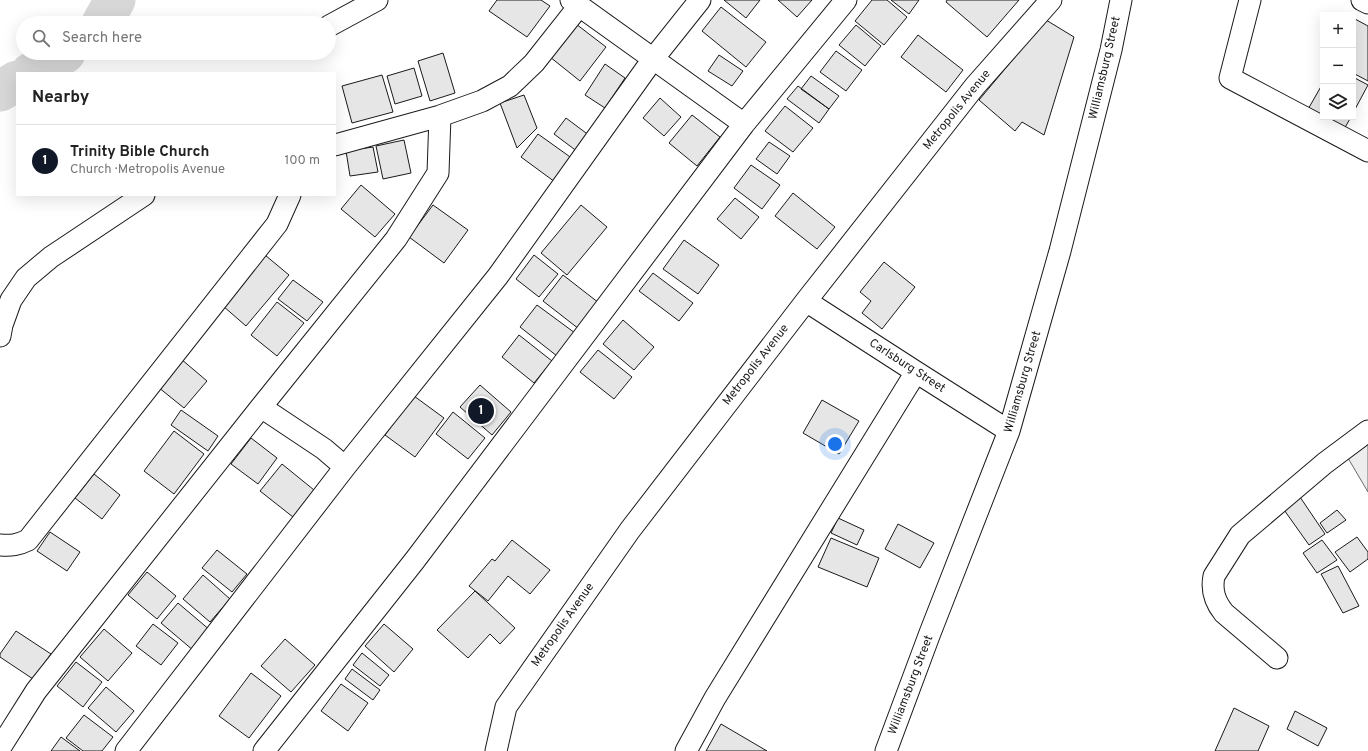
<!DOCTYPE html>
<html lang="en">
<head>
<meta charset="utf-8">
<style>
	:root { --surface:#fff; --page:#f2f2f2; --text:#222; --muted:#767676; --line:#e0e0e0; --accent:#111827 }
	body { margin:0; font-family:Overpass,sans-serif; background:var(--page); color:var(--text) }
	.controls { position:absolute; right:12px; top:12px; display:grid; overflow:hidden; border-radius:0px; box-shadow:0 4px 16px #0002 }
	.controls button { width:36px; height:36px; display:grid; place-items:center; padding:0; border:0; border-bottom:1px solid var(--line); background:var(--surface); color:var(--text); font:20px sans-serif }
	.you { position:absolute; left:835px; top:444px; width:14px; height:14px; margin:-10px; border:3px solid #fff; border-radius:50%; background:#1a73e8; box-shadow:0 0 0 6px #1a73e833 }
	.badge { display:grid; place-items:center; width:26px; height:26px; border-radius:50%; background:var(--accent); color:#fff; font-size:13px; font-weight:700 }
	.pin { position:absolute; translate:-50% -50%; border:2px solid #fff; box-shadow:0 1px 4px #0006 }
	.list { margin:0; padding:0; list-style:none }
	h2 { display:flex; justify-content:space-between; align-items:center; height:52px; margin:0; padding:0 16px; font-size:17px }
	h2 small { font-size:13px; font-weight:400; color:var(--muted) }
	.list li { display:grid; grid-template-columns:26px 1fr auto; gap:12px; align-items:center; box-sizing:border-box; height:72px; padding:0 16px; border-top:1px solid var(--line) }
	.list b { display:block; font-size:15px; white-space:nowrap }
	.list p { margin:0; font-size:13px; white-space:nowrap; color:var(--muted) }
	.list em { font-size:13px; font-style:normal; color:var(--muted) }
	.icon { flex:none; width:22px; height:22px; fill:none; stroke:currentColor; stroke-width:2; stroke-linecap:round; stroke-linejoin:round }
	.map { position:relative; flex:none; width:1368px; height:751px; overflow:hidden }
	.search { position:absolute; background:var(--surface); box-shadow:0 4px 16px #0002; left:16px; top:16px; width:320px; height:44px; display:flex; align-items:center; gap:10px; box-sizing:border-box; padding:0 14px; border-radius:22px; color:var(--muted); font-size:15px }
	.panel { position:absolute; background:var(--surface); box-shadow:0 4px 16px #0002; left:16px; top:72px; width:320px; height:124px; border-radius:0px }
	.map>svg:first-child { display:block }
	.built { fill:#ededed; stroke:#6a6a6a }
	.lines { fill:none; stroke-linecap:round; stroke-linejoin:round }
	.river { stroke:#d7d7d7; stroke-width:41 }
	.building { fill:#e6e6e6; stroke:#1a1a1a }
	.minor-casing { stroke:#1a1a1a; stroke-width:23 }
	.minor { stroke:#fff; stroke-width:21 }
	.labels { text-anchor:middle; dominant-baseline:central; stroke-width:3; stroke-linejoin:round; paint-order:stroke }
	.street-label { font-size:12px; fill:#1a1a1a; stroke:#fff }
</style>
</head>
<body>
<div class="map">
<svg width="1368" height="751" viewBox="0 0 1368 751">
	<rect width="100%" height="100%" fill="#fff"/>
	<!-- built -->
	<path class="built" d="M1368,438v54l-23,-39z"/>
	<g class="lines">
		<!-- river -->
		<path class="river" d="M102,23l13,-23
			M31,73l34,-20
			M0,91l17,-10"/>
	</g>
	<!-- building -->
	<path class="building" d="M497,0h44l9,6 -23,31 -38,-26z
		M724,0h36l-14,18z
		M778,0h34l-15,17z
		M872,0h15l20,17 -23,28 -29,-24z
		M891,0h28l-10,14z
		M947,0h72l-32,37 -41,-35z
		M721,7l45,35 -20,25 -44,-36z
		M1355,19l13,7v55l-15,-8v-49z
		M1046,20l28,17 -30,98 -22,-13 -7,9 -36,-31z
		M576,24l30,23 -26,34 -30,-24z
		M856,25l25,21 -16,20 -26,-21z
		M918,35l45,35 -17,22 -45,-35z
		M836,51l26,19 -16,21 -26,-19z
		M443,53l12,40 -25,8 -12,-40z
		M719,55l24,16 -11,15 -24,-15z
		M605,64l20,14 -20,30 -20,-13z
		M414,68l8,28 -27,8 -8,-28z
		M382,75l11,37 -41,11 -10,-37z
		M811,76l28,20 -10,13 -28,-20z
		M1353,77l15,8 -15,28z
		M1323,83v34h28l-8,14 -36,-20z
		M798,86l31,23 -10,14 -32,-24z
		M524,95l13,33 -20,20 -17,-45z
		M660,98l21,19 -17,19 -21,-18z
		M785,106l28,22 -20,24 -28,-21z
		M692,115l28,22 -23,29 -28,-23z
		M566,118l24,18 -12,16 -24,-18z
		M538,134l35,25 -18,23 -34,-25z
		M404,140l7,33 -28,6 -7,-33z
		M769,142l21,14 -13,18 -21,-15z
		M373,147l5,25 -28,4 -4,-25z
		M751,165l29,20 -18,24 -28,-21z
		M361,185l34,29 -20,23 -34,-28z
		M793,193l42,34 -18,22 -42,-33z
		M735,198l24,19 -18,22 -24,-20z
		M433,205l35,25 -24,33 -35,-26z
		M581,205l26,22 -40,48 -26,-22z
		M684,240l35,25 -21,29 -35,-25z
		M265,255l24,20 -43,51 -23,-20z
		M534,255l24,19 -19,23 -23,-18z
		M884,262l31,25 -33,42 -20,-16 9,-12 -11,-9z
		M653,273l40,30 -14,18 -40,-30z
		M563,275l36,28 -20,26 -36,-28z
		M293,280l30,22 -16,19 -29,-22z
		M277,302l27,21 -27,33 -26,-21z
		M537,305l38,28 -18,23 -37,-29z
		M623,320l31,27 -20,23 -31,-26z
		M519,335l33,26 -18,22 -32,-26z
		M598,350l34,27 -18,22 -34,-27z
		M181,359l26,22 -23,27 -26,-21z
		M480,385l31,27 -19,23 -32,-28z
		M414,396l30,22 -29,39 -30,-22z
		M822,400l37,21 -20,33 -36,-21z
		M181,410l37,26 -10,15 -37,-26z
		M453,412l32,26 -17,21 -32,-25z
		M174,431l30,23 -30,40 -30,-23z
		M251,438l26,20 -19,26 -27,-20z
		M282,464l32,26 -21,27 -33,-26z
		M94,474l26,21 -18,24 -27,-21z
		M1300,497l25,37 -16,11 -27,-38z
		M1337,510l9,10 -19,13 -7,-10z
		M838,518l26,12 -7,15 -26,-12z
		M898,524l36,19 -14,25 -35,-19z
		M50,532l30,20 -13,19 -30,-20z
		M1357,537l11,15v7l-18,13 -15,-20z
		M831,538l48,20 -12,29 -49,-20z
		M512,540l38,30 -20,24 -22,-18 -20,25 -19,-15 23,-27 3,2z
		M1322,540l15,20 -20,13 -14,-20z
		M217,550l30,24 -15,18 -30,-24z
		M1338,566l21,40 -16,7 -22,-39z
		M147,572l29,24 -19,23 -29,-24z
		M203,575l27,24 -20,23 -27,-23z
		M475,591l40,37 -15,16 -10,-10 -22,24 -31,-28z
		M178,603l33,28 -17,20 -33,-28z
		M153,624l25,19 -17,22 -25,-19z
		M384,624l29,25 -19,23 -29,-26z
		M104,629l28,24 -24,28 -28,-24z
		M16,631l35,23 -18,25 -33,-22v-3z
		M285,639l30,26 -24,27 -30,-26z
		M362,653l27,22 -9,11 -27,-21z
		M76,662l26,20 -19,25 -26,-21z
		M352,669l28,21 -7,10 -28,-21z
		M251,673l30,23 -32,42 -30,-22z
		M341,684l27,19 -20,28 -27,-20z
		M106,687l28,24 -18,21 -28,-24z
		M1234,708l35,18 -11,25h-43z
		M1295,711l32,17 -9,18 -31,-17z
		M84,715l29,22 -11,14h-19l-17,-13z
		M721,724l46,27h-61z
		M61,737l19,14h-29z"/>
	<g class="lines">
		<!-- minor casing -->
		<g class="minor-casing">
			<path id="minor" d="M571,0l173,124
				M1250,0l-20,78 138,73
				M1362,0l6,3
				M329,26l48,-26
				M335,145l105,-29 42,-15 28,-15 24,-23 45,-57
				M806,301l110,71 93,59
				M0,336l2,-11 9,-25 15,-22 25,-21 93,-62
				M261,407l63,42 21,18
				M0,545c11,1 18,0 28,-5l249,-316 13,-29
				M1277,658l-53,-45c-9,-11 -13,-22 -10,-37l26,-41 85,-72 43,-32
				M0,748l36,-57 225,-284 135,-168 42,-66 2,-57
				M126,751l219,-284 153,-191 155,-217 47,-59
				M264,751l151,-191 329,-436 102,-124
				M496,751l10,-44 124,-177 176,-229 169,-215 76,-86
				M686,751l29,-53 201,-326
				M886,751l44,-118 79,-202 51,-180 51,-201 10,-50"/>
		</g>
		<!-- minor -->
		<use href="#minor" class="minor"/>
	</g>
	<g class="labels">
		<!-- street labels -->
		<g class="street-label">
			<text transform="translate(1105 68) rotate(-77)">Williamsburg Street</text>
			<text transform="translate(957 110) rotate(-51)">Metropolis Avenue</text>
			<text transform="translate(756 365) rotate(-52)">Metropolis Avenue</text>
			<text transform="translate(907 366) rotate(33)">Carlsburg Street</text>
			<text transform="translate(1023 382) rotate(-74)">Williamsburg Street</text>
			<text transform="translate(563 625) rotate(-55)">Metropolis Avenue</text>
			<text transform="translate(911 685) rotate(-69)">Williamsburg Street</text>
		</g>
	</g>
</svg>
<div class="controls">
<button>+</button>
<button>−</button>
<button><svg class="icon" aria-label="layers" viewBox="0 0 24 24"><path d="M12 4l9 5-9 5-9-5zM3 14l9 5 9-5"/></svg></button>
</div>
<div class="you"></div>
<div class="pin badge" style="left:481px;top:411px">1</div>
<div class="search"><svg class="icon" aria-label="search" viewBox="0 0 24 24"><circle cx="10" cy="10" r="6"/><path d="M15 15l6 6"/></svg>Search here</div>
<section class="panel">
<h2>Nearby<small></small></h2>
<ul class="list">
<li><span class="badge">1</span><div><b>Trinity Bible Church</b><p>Church · Metropolis Avenue</p></div><em>100 m</em></li>
</ul>
</section>
</div>
</body>
</html>
